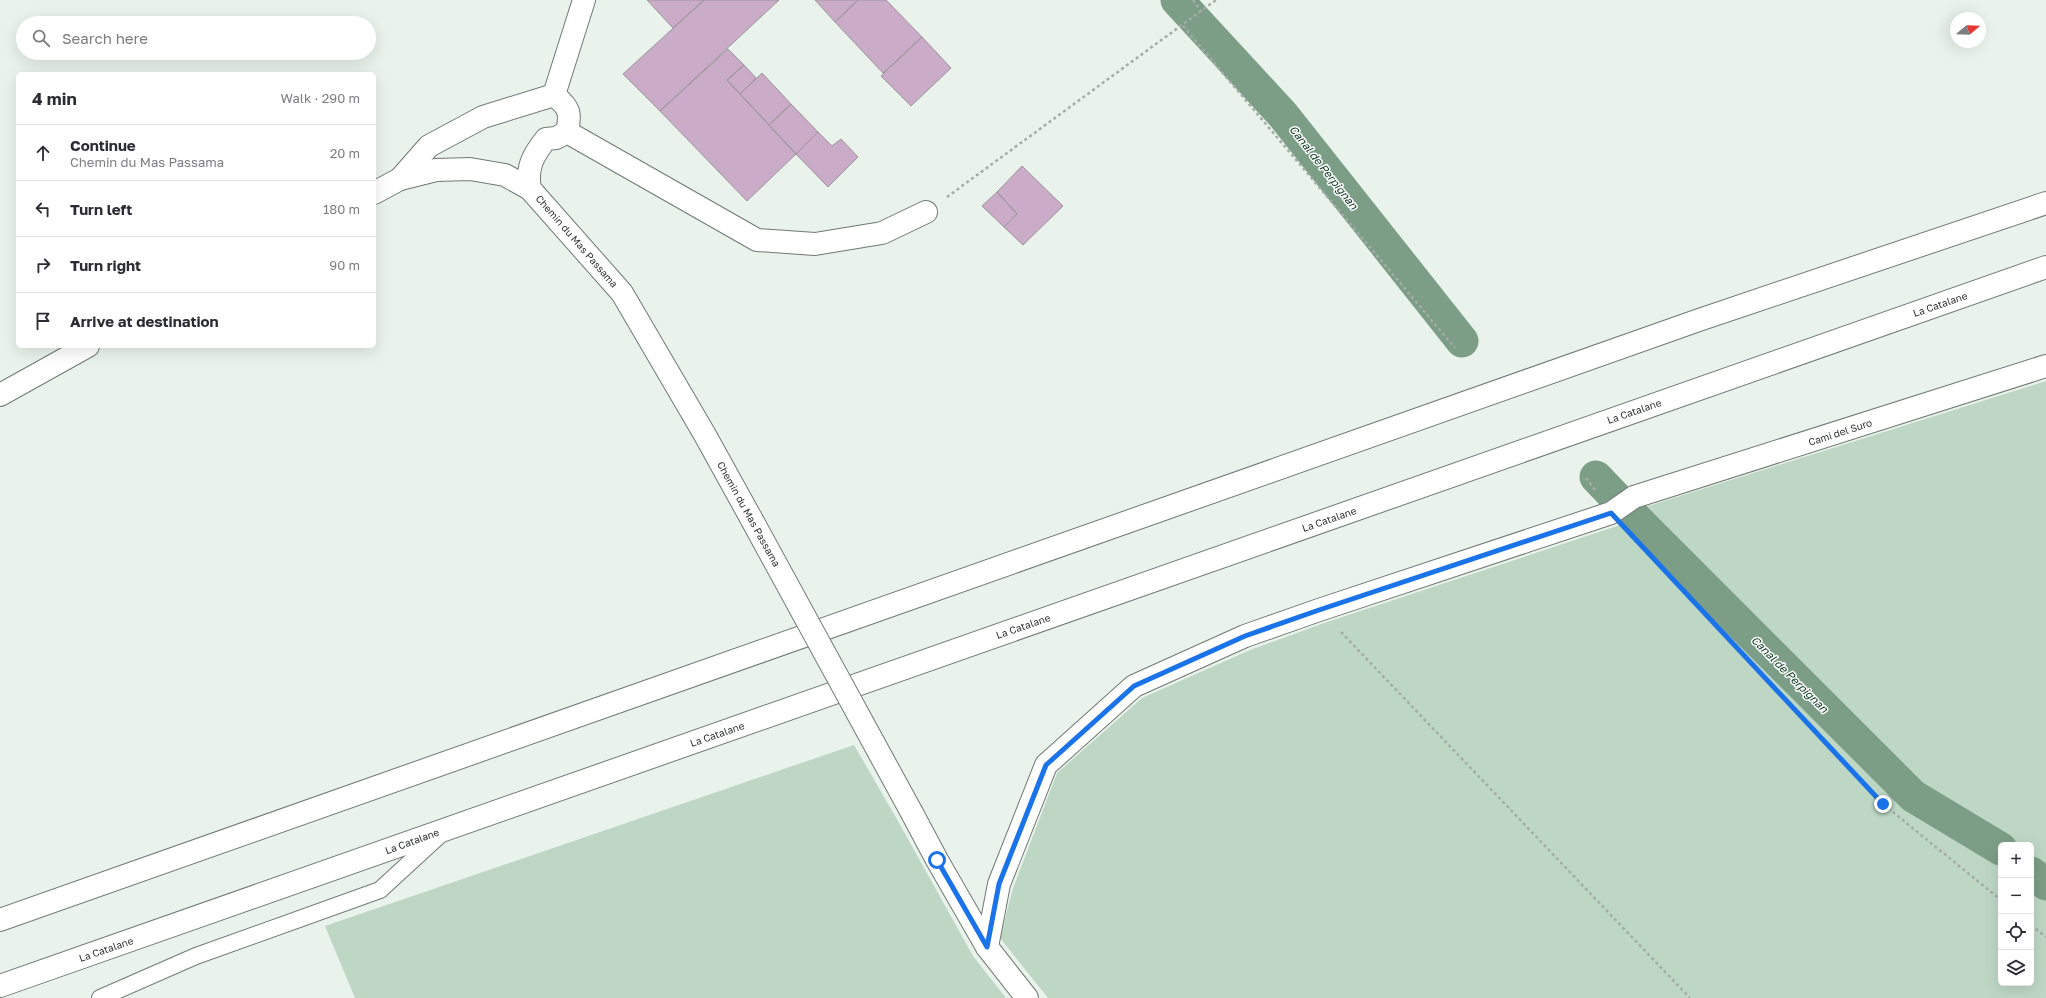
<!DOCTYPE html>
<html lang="en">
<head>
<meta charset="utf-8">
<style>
	:root { --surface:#fff; --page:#f2f2f3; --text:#2b2b33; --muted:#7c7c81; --line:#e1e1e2 }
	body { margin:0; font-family:"Golos Text",sans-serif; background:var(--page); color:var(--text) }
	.controls { position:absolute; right:12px; bottom:12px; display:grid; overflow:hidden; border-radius:6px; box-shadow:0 4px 16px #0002 }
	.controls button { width:36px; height:36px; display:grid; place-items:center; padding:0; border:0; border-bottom:1px solid var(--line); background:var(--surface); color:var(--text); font:20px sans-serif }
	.compass { position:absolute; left:1950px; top:12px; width:36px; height:36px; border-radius:50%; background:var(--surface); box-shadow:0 4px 16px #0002; rotate:71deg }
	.stop { position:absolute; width:12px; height:12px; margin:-9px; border:3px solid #1a73e8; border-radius:50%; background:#fff }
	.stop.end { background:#1a73e8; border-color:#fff; box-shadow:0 1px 4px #0008 }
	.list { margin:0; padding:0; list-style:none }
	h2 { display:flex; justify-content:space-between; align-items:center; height:52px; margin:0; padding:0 16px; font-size:17px }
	h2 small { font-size:13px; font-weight:400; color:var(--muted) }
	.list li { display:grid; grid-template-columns:26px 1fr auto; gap:12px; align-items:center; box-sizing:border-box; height:56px; padding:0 16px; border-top:1px solid var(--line) }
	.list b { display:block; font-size:15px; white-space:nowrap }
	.list p { margin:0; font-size:13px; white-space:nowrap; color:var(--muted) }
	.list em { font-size:13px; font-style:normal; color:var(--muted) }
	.icon { flex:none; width:22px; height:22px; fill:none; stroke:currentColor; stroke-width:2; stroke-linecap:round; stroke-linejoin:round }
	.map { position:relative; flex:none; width:2046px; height:998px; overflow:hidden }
	.search { position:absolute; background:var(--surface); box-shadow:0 4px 16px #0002; left:16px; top:16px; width:360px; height:44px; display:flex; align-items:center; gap:10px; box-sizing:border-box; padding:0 14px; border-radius:22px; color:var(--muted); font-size:15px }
	.panel { position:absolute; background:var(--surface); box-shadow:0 4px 16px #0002; left:16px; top:72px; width:360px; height:276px; border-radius:6px }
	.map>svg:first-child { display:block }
	.green { fill:#bed7c5; fill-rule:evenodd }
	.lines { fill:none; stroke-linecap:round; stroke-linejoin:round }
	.canal { stroke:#7d9e86; stroke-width:33 }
	.building { fill:#caacc8; stroke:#9b939a }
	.lane-casing { stroke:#707972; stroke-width:18 }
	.street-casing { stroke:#707972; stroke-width:24 }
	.secondary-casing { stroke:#707972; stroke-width:24 }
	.highway-casing { stroke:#707972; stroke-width:24 }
	.path { stroke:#a4aca6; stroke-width:2.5; stroke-dasharray:3 3; stroke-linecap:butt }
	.lane { stroke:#fff; stroke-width:16 }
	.street { stroke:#fff; stroke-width:22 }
	.secondary { stroke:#fff; stroke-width:22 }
	.highway { stroke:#fff; stroke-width:22 }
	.secondary-bridge-casing { stroke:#707972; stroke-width:24; stroke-linecap:butt }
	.secondary-bridge { stroke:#fff; stroke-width:22 }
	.route { stroke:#1a73e8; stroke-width:5 }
	.labels { text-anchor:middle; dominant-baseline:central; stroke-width:3; stroke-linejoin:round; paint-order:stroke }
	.street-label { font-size:10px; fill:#2e322f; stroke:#fff }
	.water-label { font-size:11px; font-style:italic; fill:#0a351d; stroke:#fff }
</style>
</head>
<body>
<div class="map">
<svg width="2046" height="998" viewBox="0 0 2046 998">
	<rect width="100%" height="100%" fill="#e9f3eb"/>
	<!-- green -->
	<path class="green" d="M2046,381v617h-998l-48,-60 13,-50 44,-115 85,-75 108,-48 74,-27 293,-97 25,-18zM2001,845h30v138h-30z
		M854,745l44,76 75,135 33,42h-651l-30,-72z"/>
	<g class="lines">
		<!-- canal -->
		<path class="canal" d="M1177,0l106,115 179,226
			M1596,477l44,46 273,273 88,53
			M2031,873l15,11"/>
	</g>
	<!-- building -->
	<path class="building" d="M647,0h57l-31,28z
		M704,0h75l-119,111 -37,-37z
		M815,0h43l-23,22z
		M858,0h28l36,37 -39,36 -48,-51z
		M922,37l29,31 -40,38 -30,-30z
		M728,49l16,16 -17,15 69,74 -49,47 -87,-90z
		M744,65l12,13 -16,16 -13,-14z
		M762,73l29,31 -22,21 -29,-31z
		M791,104l27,28 -22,22 -27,-29z
		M818,132l14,14 9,-7 17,18 -30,30 -32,-33z
		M1022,166l41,40 -40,39 -19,-18 13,-13 -20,-22z
		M997,192l20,22 -13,13 -22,-21z"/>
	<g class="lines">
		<!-- lane casing -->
		<g class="lane-casing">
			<path id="lane" d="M100,998l96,-42 184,-66 62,-57"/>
		</g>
		<!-- street casing -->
		<g class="street-casing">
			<path id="street" d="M554,95l30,-95
				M567,132l190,108 58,4 67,-11 44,-21
				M400,179l29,-33 54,-29 71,-22c16,13 17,18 13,37l-11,6 -10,1c-13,16 -20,29 -16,50
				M987,947l12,-63 47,-119 88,-79 111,-50 74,-26 292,-97 23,-16 412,-131"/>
		</g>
		<!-- secondary casing -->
		<g class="secondary-casing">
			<path id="secondary" d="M374,193l26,-14 36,-9 34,-1 35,6 25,14 92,104 83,142 47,85
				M0,395l88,-49
				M912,813l25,47 50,87 40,51"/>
		</g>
		<!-- highway casing -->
		<g class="highway-casing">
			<path id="highway" d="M0,920l1699,-600 347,-117
				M0,986l2046,-719"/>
		</g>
		<!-- path -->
		<path class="path" d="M1193,0l8,11
			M1183,26l272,322
			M947,197l269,-197
			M1586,478l9,12
			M1629,533l254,271 118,96
			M1341,632l349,366
			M2031,925l15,12"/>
		<!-- lane -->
		<use href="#lane" class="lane"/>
		<!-- street -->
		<use href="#street" class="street"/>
		<!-- secondary -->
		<use href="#secondary" class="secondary"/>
		<!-- highway -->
		<use href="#highway" class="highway"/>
		<!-- secondary-bridge casing -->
		<g class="secondary-bridge-casing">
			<path id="secondary-bridge" d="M752,520l160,293"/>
		</g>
		<!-- secondary-bridge -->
		<use href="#secondary-bridge" class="secondary-bridge"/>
	</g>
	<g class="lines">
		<!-- route -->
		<path class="route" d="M937,860l50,87 12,-63 47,-119 88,-79 111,-50 74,-26 292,-97 272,291"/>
	</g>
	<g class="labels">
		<!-- street labels -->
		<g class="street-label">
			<text transform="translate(577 241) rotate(49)">Chemin du Mas Passama</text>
			<text transform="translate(1940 304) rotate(-19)">La Catalane</text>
			<text transform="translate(1634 411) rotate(-19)">La Catalane</text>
			<text transform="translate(1840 432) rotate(-18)">Cami del Suro</text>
			<text transform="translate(749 514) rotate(61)">Chemin du Mas Passama</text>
			<text transform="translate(1329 519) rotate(-19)">La Catalane</text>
			<text transform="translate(1023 626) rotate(-19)">La Catalane</text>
			<text transform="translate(717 734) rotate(-19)">La Catalane</text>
			<text transform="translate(412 841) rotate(-20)">La Catalane</text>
			<text transform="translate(106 949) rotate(-19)">La Catalane</text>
		</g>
		<!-- water labels -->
		<g class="water-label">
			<text transform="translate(1324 167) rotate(52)">Canal de Perpignan</text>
			<text transform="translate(1790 674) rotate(45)">Canal de Perpignan</text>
		</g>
	</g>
</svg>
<div class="controls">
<button>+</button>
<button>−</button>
<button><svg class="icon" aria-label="locate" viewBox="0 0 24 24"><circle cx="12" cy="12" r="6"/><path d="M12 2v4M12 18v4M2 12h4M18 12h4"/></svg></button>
<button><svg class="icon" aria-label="layers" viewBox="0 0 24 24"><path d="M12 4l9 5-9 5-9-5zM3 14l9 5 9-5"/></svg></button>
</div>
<svg class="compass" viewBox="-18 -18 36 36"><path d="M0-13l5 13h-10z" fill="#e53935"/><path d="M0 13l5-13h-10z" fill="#7c7c81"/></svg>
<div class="stop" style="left:937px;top:860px"></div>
<div class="stop end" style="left:1883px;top:804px"></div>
<div class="search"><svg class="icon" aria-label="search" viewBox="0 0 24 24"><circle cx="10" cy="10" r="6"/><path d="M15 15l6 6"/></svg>Search here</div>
<section class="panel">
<h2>4 min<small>Walk · 290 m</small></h2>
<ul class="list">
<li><svg class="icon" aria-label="ahead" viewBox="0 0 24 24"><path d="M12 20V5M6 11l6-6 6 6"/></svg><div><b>Continue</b><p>Chemin du Mas Passama</p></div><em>20 m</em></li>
<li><svg class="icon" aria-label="left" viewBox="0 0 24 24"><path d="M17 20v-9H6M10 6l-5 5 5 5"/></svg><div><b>Turn left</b></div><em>180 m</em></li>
<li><svg class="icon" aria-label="right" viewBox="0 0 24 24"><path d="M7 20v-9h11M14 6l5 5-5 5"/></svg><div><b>Turn right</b></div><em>90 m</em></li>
<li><svg class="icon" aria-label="arrive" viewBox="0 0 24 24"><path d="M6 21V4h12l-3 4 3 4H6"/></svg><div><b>Arrive at destination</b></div></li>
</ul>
</section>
</div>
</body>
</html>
